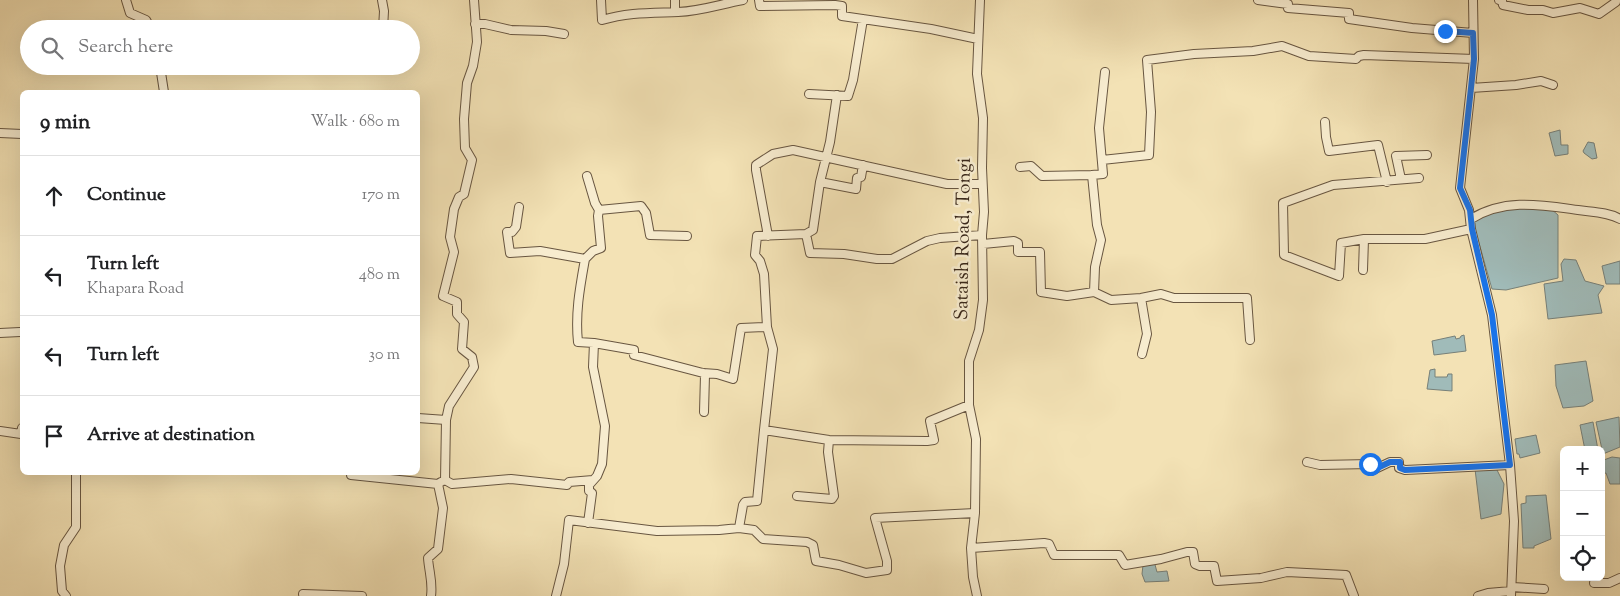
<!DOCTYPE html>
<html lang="en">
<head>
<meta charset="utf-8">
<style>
	:root { --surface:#fff; --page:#f6f6f6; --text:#202124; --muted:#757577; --line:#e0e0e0 }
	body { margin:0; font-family:"Sorts Mill Goudy",serif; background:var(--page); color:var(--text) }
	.controls { position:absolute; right:15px; bottom:15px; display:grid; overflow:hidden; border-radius:8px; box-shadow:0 5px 20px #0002 }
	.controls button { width:45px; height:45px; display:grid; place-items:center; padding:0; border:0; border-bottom:1px solid var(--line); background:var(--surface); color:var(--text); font:25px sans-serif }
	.stop { position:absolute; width:15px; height:15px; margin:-11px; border:4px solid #1a73e8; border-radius:50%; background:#fff }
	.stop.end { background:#1a73e8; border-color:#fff; box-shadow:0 1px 5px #0008 }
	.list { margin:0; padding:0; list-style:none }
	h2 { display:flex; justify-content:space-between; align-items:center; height:65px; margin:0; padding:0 20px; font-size:21px }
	h2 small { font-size:16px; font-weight:400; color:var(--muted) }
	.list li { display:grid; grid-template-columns:32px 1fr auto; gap:15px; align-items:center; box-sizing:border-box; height:80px; padding:0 20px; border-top:1px solid var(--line) }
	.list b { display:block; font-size:19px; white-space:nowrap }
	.list p { margin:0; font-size:16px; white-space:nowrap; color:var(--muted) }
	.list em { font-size:16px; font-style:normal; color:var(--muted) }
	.icon { flex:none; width:28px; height:28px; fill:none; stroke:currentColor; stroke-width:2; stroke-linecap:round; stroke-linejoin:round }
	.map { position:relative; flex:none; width:1620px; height:596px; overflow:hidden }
	.search { position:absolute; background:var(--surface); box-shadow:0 5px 20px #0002; left:20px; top:20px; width:400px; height:55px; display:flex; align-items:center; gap:12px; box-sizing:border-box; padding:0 18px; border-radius:28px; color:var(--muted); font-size:19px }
	.panel { position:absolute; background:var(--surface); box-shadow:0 5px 20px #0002; left:20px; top:90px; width:400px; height:385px; border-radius:8px }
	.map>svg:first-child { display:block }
	.water { fill:#a0bbb9; stroke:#778079 }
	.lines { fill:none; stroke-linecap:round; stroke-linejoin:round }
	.minor-casing { stroke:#685641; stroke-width:10 }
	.minor { stroke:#f7eccf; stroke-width:8 }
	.route { stroke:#1a73e8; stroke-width:6 }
	.labels { text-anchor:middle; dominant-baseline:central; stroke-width:5; stroke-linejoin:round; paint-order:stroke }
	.street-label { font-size:19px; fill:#39271a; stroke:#f7eccf }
</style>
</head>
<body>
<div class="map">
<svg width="1620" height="596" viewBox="0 0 1620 596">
	<rect width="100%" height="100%" fill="#f3e2b5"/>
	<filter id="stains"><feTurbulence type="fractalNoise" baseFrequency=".004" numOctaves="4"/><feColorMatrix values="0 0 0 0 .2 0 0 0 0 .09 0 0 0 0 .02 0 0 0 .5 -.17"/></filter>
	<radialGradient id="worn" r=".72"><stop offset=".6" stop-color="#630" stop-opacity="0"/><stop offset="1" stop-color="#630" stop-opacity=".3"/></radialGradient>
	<!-- water -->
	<path class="water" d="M1560,130l1,15h7v9l-13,2 -6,-23z
		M1588,142l6,1 3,15 -5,1 -8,-6 -1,-2z
		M1525,205l25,3 8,7v63l-52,12 -14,-1 -19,-67 20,-11z
		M1564,259l12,1 9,21 19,5 -6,9 4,18 -54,6 -4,-35 19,-3 -2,-17z
		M1620,261v23h-14l-4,-18z
		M1464,335l2,16 -32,4 -2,-14 23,-5 1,3 4,-1 1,-2z
		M1586,361l7,40 -9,5 -21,2 -7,-22 -1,-21z
		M1435,369v8h12l1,-3h4v17l-25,-2 3,-19z
		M1619,417l1,30 -17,7 -7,-32z
		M1593,422l5,28h-13l-5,-25z
		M1536,435l4,18 -20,5 -1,-4h-2l-2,-15z
		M1612,457l8,1v26h-10l-4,-11 -5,1v-13z
		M1496,468l8,16 -3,30 -20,5 -6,-50z
		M1546,495l5,44 -17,7v2h-11l-2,-44 5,-1v-7z
		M1154,561l3,11 10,-1 2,10 -24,1 -3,-8 1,-9z"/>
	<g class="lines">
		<!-- minor casing -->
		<g class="minor-casing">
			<path id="minor" d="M126,0l4,13 16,7 5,9
				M382,0l2,11 -1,18
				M474,0l3,42 -4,24 -6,17 -3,36 1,29 7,12 -8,34 -5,3 -5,12 -4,28 4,15 -11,44 14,6v12l7,8 -2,27 10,8 2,10 -25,39 -3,14 -1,60 7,4 59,-5 56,6 2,-3 24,-2
				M601,0l1,20c26,-8 50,-7 76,-8 23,-1 43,-8 65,-12
				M675,0v12
				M759,0l1,6 75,-1 7,1v10l89,13 47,10
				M1258,0l30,4v4l61,5v6l63,9 61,5
				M1473,0l1,59 -14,129 9,22 2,19 21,86 18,150 4,56 -3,75
				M1499,0l3,1 1,4 25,5h15l10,3 27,-5 19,6 17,-12v-2
				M475,24h10l26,6 35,1 18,3
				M160,66l4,26
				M1471,88l45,-3 25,-4 12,4
				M809,94l39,2 5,-16 10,-61
				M1325,122l1,15 3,14 49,-6 9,37
				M0,133l22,1
				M1102,160l47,-5 2,-43 -4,-52 47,-6 59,-3 29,-5 27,10 47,3 3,-3 5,-1 110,4
				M1020,167l11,-1 11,10 50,-1
				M587,176l8,27 4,7
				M1419,178l-86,7 -50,18 1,52 55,21 2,-33 23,-4h61l46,-10
				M1401,179l-5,-23 31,-1
				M820,182l36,7 1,-11 4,-1 2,-12
				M519,207l-3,20 -4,5h-5l3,21 30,-2 45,8c-5,28 -10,54 -7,83l16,1
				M1471,219c34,-21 70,-14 107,-9 14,2 30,2 42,9
				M806,234l7,-4 7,-48 10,-40 7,-47
				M768,236l-12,-66v-5l17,-11 20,-4 154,34h35
				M983,244l31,-3 4,2v9h22l1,40 26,4 27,-4 17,8 30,-2 20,-4 13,4h73l3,42
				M585,259l8,-8 8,-3 -3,-32 1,-6 42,-4 5,7 4,22 37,1
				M1363,270l1,-31
				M1094,292l1,-25 6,-27 -4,-15 -5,-50 11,-1 -4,-46 6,-56
				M1141,298l6,36 -5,20
				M0,333l20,-1
				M703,373l2,2 -1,37
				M418,418l28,2
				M764,430l9,-81 -6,-22 -3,-53 -4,-13 -5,-6 2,-19 49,-2 4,19 34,1 33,5h15l35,-18 13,-3 42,-3
				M0,431l21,3 1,-6
				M1307,462l13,3 50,-1 1,7 19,-9h9v6l6,2 105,-5
				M351,472v3l87,9 3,-2
				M797,496l35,3 2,-3 -6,-44 1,-12
				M588,523l4,-30 -3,-2v-6l8,-9 5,-12 3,-38 -12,-59 1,-24 40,7v5l69,18 14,1 16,5 8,-51 26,-1
				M739,528l15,2 9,9 44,3 6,3 3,16 23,4 27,8 21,-3v-9l-12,-43 100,-5
				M971,548l73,-5 5,1 5,11h65l6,10 36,-6 26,-7h6l2,12 5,2h14l3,15 44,-3 26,-6 59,3 8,21
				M1594,583h15l11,-5
				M1512,587l32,2
				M303,594l59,2
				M66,596l-4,-5 -2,-25 4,-21 12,-18v-55
				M431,596c2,-14 -2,-24 -3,-38l10,-9 5,-41 -5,-24
				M556,596l8,-32 5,-44 88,11 62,-1 20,-2 4,-23 2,-3 12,-1 7,-71 65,10 98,1 7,-1 -4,-19 39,-16
				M977,596l-4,-19 -2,-29 4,-35 1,-74 -7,-34v-44l10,-31 4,-30 -1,-65 2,-23 -2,-44 1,-50 -6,-44 3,-74
				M1478,596l10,-3 23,-2"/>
		</g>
		<!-- minor -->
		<use href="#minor" class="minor"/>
	</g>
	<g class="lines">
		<!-- route -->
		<path class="route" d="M1370,464l1,7 19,-9h10v6l5,2 105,-5 -18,-150 -20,-86 -2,-19 -10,-22 11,-100 3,-29 -1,-26 -28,-2"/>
	</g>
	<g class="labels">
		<!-- street labels -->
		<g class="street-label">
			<text transform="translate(964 239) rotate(-89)">Sataish Road, Tongi</text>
		</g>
	</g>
	<rect width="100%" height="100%" filter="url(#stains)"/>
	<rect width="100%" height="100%" fill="url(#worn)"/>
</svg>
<div class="controls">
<button>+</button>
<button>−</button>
<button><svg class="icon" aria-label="locate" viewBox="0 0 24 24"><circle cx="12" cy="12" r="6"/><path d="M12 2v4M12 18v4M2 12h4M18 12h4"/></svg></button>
</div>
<div class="stop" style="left:1370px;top:464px"></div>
<div class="stop end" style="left:1445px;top:31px"></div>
<div class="search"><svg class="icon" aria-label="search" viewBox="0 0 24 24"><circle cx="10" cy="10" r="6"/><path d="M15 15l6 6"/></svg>Search here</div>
<section class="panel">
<h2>9 min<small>Walk · 680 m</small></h2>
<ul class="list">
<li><svg class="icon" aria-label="ahead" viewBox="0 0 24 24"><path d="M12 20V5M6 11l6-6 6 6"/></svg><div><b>Continue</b></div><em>170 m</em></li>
<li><svg class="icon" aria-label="left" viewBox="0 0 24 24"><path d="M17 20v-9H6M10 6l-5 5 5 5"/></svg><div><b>Turn left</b><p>Khapara Road</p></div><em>480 m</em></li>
<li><svg class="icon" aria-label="left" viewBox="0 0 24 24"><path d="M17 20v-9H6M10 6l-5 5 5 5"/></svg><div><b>Turn left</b></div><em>30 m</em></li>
<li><svg class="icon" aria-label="arrive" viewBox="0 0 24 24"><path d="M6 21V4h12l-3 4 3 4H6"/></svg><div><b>Arrive at destination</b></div></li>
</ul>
</section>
</div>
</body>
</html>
